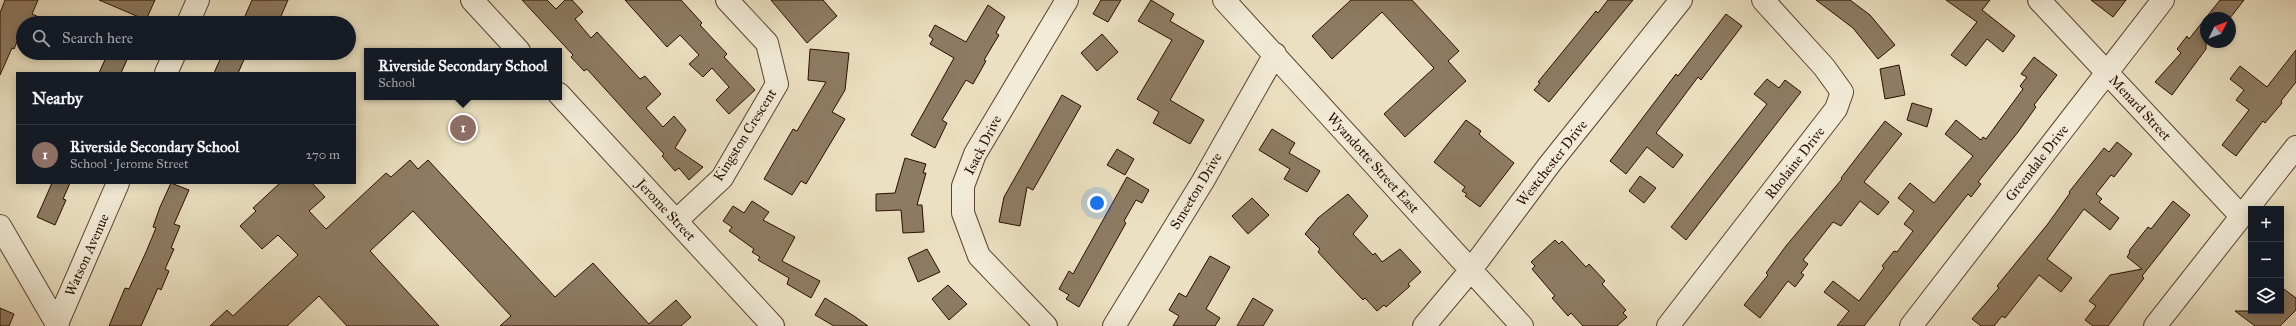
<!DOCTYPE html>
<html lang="en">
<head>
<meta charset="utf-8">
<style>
	:root { --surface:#171b24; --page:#20242c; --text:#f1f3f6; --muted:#9ea1a6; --line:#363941; --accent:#c59692 }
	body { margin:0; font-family:"IM FELL Great Primer",serif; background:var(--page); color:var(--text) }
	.controls { position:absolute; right:12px; bottom:12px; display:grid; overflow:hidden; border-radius:0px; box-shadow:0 2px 10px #0003 }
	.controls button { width:36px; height:36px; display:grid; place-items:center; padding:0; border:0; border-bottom:1px solid var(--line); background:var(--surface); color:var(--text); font:20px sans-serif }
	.compass { position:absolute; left:2200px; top:12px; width:36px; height:36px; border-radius:50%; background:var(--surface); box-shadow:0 2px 10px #0003; rotate:48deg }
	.you { position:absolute; left:1097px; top:203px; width:14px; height:14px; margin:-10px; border:3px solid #fff; border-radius:50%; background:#1a73e8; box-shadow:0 0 0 6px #1a73e833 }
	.badge { display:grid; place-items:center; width:26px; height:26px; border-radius:50%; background:var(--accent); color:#fff; font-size:13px; font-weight:700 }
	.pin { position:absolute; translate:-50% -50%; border:2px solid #fff; box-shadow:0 1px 4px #0006 }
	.popup { position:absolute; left:364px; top:48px; width:198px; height:52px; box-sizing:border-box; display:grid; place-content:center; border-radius:0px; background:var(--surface); filter:drop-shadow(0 1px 3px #0005); font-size:13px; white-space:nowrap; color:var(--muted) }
	.popup b { font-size:15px; color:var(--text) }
	.popup::after { content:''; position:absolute; left:50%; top:100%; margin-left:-8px; border:8px solid transparent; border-top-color:var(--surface) }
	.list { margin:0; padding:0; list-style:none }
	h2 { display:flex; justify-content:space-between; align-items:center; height:52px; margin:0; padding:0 16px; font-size:17px }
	h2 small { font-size:13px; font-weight:400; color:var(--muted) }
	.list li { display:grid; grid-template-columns:26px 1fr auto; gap:12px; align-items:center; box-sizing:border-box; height:60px; padding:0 16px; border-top:1px solid var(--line) }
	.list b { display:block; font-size:15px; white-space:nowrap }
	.list p { margin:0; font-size:13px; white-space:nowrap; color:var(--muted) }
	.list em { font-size:13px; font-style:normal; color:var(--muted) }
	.icon { flex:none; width:22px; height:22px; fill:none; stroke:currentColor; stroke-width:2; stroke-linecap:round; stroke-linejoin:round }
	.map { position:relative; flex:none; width:2296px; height:326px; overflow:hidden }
	.search { position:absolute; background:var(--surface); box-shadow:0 2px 10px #0003; left:16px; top:16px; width:340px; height:44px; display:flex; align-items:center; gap:10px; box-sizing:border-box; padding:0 14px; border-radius:22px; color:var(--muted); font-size:15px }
	.panel { position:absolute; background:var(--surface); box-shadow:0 2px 10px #0003; left:16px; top:72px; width:340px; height:112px; border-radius:0px }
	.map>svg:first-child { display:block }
	.building { fill:#8e7b64; stroke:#290e00 }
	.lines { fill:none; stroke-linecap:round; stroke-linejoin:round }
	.minor-casing { stroke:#5a4230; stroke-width:24 }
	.minor { stroke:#f2ebd7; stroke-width:22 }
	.labels { text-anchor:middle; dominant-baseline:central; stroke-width:3.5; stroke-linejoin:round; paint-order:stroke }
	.street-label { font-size:14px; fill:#290e00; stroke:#f2ebd7 }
</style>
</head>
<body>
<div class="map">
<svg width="2296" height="326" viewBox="0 0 2296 326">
	<rect width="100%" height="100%" fill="#ebe0c1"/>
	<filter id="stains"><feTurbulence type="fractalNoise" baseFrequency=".005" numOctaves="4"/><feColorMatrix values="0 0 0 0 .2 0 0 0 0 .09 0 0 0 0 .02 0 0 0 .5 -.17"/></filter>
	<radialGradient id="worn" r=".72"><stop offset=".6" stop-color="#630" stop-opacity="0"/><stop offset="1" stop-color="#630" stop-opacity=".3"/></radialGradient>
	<!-- building -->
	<path class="building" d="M5,0h33l-6,14 21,9h-30v14l-3,-2 -6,14 -2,-1 -12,27v-62z
		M99,0h56l-9,20z
		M252,0h36l-10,23h-36z
		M522,0h25l9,9 9,-9h7l11,12 -8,7 16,19 6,-6 43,47 5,-3 16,18 -15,14 17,19 11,-11 12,14 -11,18 28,19 -14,13 -10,-12 -4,3 -13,-15 2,-2 -77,-85 -3,2 -13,-14 2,-2z
		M625,0h56l21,23 -2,2 27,29 -3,3 31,33 -26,24 -13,-14 13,-13 -17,-19 -9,9 -14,-13 10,-9 -19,-20 -13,12z
		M771,0h52l14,16 -30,27z
		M1101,0h20l-13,22 -15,-8z
		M1151,0l23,14 -4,7 34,20 -34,59 34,20 -14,24 -37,-21 6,-11 -22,-13 35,-59 -34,-19z
		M1351,0h61l47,51 -11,10 18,20 -61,56 -21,-23 50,-46 -52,-56 -50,47 -20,-23z
		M1608,0h25l-84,102 -15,-12 6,-7 -2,-1 58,-71 2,2z
		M1816,0h34l20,15 25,30 -17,14 -25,-31z
		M1946,0h44l-8,10 33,26 -12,16 -16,-13 -21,27 -15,-11 26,-33z
		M2091,0h35l-13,17z
		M2220,0h24l-14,18h-24v31l-34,46 -17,-13 26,-29 -4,-4 10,-13 2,3z
		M988,5l17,12 -9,16 3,2 -15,25 2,1 -13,23 -7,-4 -24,40 5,3 -12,25 -24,-13 43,-77 -24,-14 3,-5 -4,-3 6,-11 31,17z
		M1726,14l16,12 -41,54 -3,-3 -42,56 27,22 -10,13 -26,-21 -21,27 -16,-13 66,-87 2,2z
		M1102,34l16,18 -21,19 -16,-18z
		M810,49l39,4 -4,37 -13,22 13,7 -39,65 -5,-3 -9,14 -28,-16 29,-50 4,2 29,-49 -18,-2z
		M2296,50v32l-15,19 1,2 -17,20 -2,-2 -27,35 -14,-11 27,-35 -13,-10 8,-10 -14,-11 10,-13 27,21z
		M108,53h22l-9,20h-22z
		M223,53h24l-9,20h-24z
		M2034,57l23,18 -23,30 2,2 -18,25 -40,50 3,2 -10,13 -3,-3 -104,132h-27l12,-15 -25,-19 9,-11 26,20 25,-33 -2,-2 12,-15 3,1 16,-21 -9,-7 10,-13 -16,-13 12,-15 24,20 39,-47 -28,-22 11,-14 25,20 2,-3 3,2 37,-50 -3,-3 7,-9 -6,-3z
		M1899,65l6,30 -20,4 -5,-30z
		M1767,79l12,9 6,-8 16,12 -115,148 -15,-13 96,-123 -13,-10z
		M1062,95l19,11 -48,84 -6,-3 -7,39 -21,-4 5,-25z
		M1912,103l20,6 -5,18 -20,-7z
		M1466,120l15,11 -2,3 4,4 31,25 -34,44 -15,-11 2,-2 -5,-3 3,-4 -31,-25z
		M1885,121l17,13 -38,48 25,20 -11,13 -18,-14 -19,25 -8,-4 -30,38 5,4 -7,9 3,2 -9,12 -7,-6 -28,37 -16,-13 24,-30 -2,-2 20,-27 56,-67 -1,-1z
		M1272,129l23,14 -6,10 31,18 -13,21 -23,-13 6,-10 -31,-19z
		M2117,142l15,12 -18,23 -3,-2 -15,19 6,5 -3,3 20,16 -9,12 -26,-21 -37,50 25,19 -11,14 -22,-17 -34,43 -3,-2 -8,10h-13l-9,-7 27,-31 -2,-2 50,-61 23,-32 -1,-1 35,-44 5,4z
		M1117,149l17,10 -9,16 -18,-10z
		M905,158l21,6 -3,9h3l-9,32h5l2,27 -21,1 -2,-23 -25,1v-17l19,-1z
		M410,160l8,9 10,-9 127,137 38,-34 56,61 27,-24 15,17 -10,9h-181l11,-10 -98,-105 -43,40 69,75h-92l-28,-30 -32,30h-77l17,-16 6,6 65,-61 -20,-20 -16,14 -22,-23 16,-15 -3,-3 27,-25h32l13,14 -16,14 17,18 60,-56 5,4z
		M1640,176l16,12 -12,15 -15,-12z
		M1127,177l22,13 -7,13 -6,-3 -12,21 2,2 -47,84 -13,-8 3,-4 -10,-6 10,-18 4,3z
		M52,183h18l-7,16 3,1 -11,25 -18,-8z
		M171,183l18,7 -15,34 6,2 -9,22 3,1 -9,20 4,2 -8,19 -3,-2 -17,38h-32l16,-38 4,1 17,-37 10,-24 -3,-1 7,-20z
		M1348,194l20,22 -15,18 20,21 2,-2 7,9 18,-13 21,23 -13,12 2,2 -24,21 -2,-2 -7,6 -12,-13 -2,2 -23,-24 -22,-24 2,-3 -15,-15 13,-16z
		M1252,198l17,17 -21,19 -16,-18z
		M752,201l17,11 -6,8 32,17 -13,24 38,20 -9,17 -24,-14 2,-6 -31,-18 2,-3 -8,-5 2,-3 -25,-18 3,-4 -9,-6 10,-15 11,7z
		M2173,201l17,14 -48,61 2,2 -36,48h-15l-8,-6 11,-14 -7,-5 21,-26 32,-6 -15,-12 3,-5 -1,-1 19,-24 3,2z
		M1555,240l4,4 3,-3 24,26 3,-3 16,17 -3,3 24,26 -3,3 4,4 -10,9h-34l-12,-13 -3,3 -16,-18 3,-2 -23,-27 3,-3 -4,-4z
		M927,249l13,23 -22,10 -10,-24z
		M1210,256l20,11 -24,42 14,9 -5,8h-42l6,-10 -10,-6 10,-17 7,4z
		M948,285l19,19 -18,16 -17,-21z
		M2281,287l15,11v12l-16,16h-25l-20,-15h46z
		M825,298l29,18 14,10h-34l-19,-11z
		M1253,298l20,12 -10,16h-26z
		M0,308l14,6 -5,12h-9z"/>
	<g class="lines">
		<!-- minor casing -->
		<g class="minor-casing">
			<path id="minor" d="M472,0l47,51
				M1224,0l298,326
				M2039,0l202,216
				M188,23l10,-23
				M166,73l9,-20
				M559,94l214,232
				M676,221l46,-43 55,-94 -10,-41 -40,-43
				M0,226l58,100
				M56,326l62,-143
				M1046,326l-67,-70 -16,-43v-27l12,-32 92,-154
				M1114,326l89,-145 72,-127
				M1424,326l46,-55 79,-106 132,-165
				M1668,326l168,-217 6,-17 -18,-25 -61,-67
				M1911,326l252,-326
				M2155,326l141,-179"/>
		</g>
		<!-- minor -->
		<use href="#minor" class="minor"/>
	</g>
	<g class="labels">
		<!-- street labels -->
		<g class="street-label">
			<text transform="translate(2140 108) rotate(47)">Menard Street</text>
			<text transform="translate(745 135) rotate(-58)">Kingston Crescent</text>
			<text transform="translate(983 145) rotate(-63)">Isack Drive</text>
			<text transform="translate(1373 163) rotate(48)">Wyandotte Street East</text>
			<text transform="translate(1552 163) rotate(-52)">Westchester Drive</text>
			<text transform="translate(1795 163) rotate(-52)">Rholaine Drive</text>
			<text transform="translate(2037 163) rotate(-52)">Greendale Drive</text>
			<text transform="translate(1196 191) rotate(-59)">Smeeton Drive</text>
			<text transform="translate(666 210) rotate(47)">Jerome Street</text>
			<text transform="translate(87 255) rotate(-66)">Watson Avenue</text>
		</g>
	</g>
	<rect width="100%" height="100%" filter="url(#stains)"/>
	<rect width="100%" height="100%" fill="url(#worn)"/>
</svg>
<div class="controls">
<button>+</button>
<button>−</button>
<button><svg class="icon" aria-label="layers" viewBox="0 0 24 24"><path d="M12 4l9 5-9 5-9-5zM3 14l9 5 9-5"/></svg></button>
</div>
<svg class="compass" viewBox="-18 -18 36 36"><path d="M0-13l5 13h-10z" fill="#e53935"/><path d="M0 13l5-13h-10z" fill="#9ea1a6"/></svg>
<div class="you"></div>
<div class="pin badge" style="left:463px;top:128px;background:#8d6e63">1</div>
<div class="popup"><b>Riverside Secondary School</b>School</div>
<div class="search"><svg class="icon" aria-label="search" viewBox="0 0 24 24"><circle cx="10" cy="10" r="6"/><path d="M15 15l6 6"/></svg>Search here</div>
<section class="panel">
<h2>Nearby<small></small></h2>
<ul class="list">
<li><span class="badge" style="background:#8d6e63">1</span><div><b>Riverside Secondary School</b><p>School · Jerome Street</p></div><em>270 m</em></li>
</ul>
</section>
</div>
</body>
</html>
